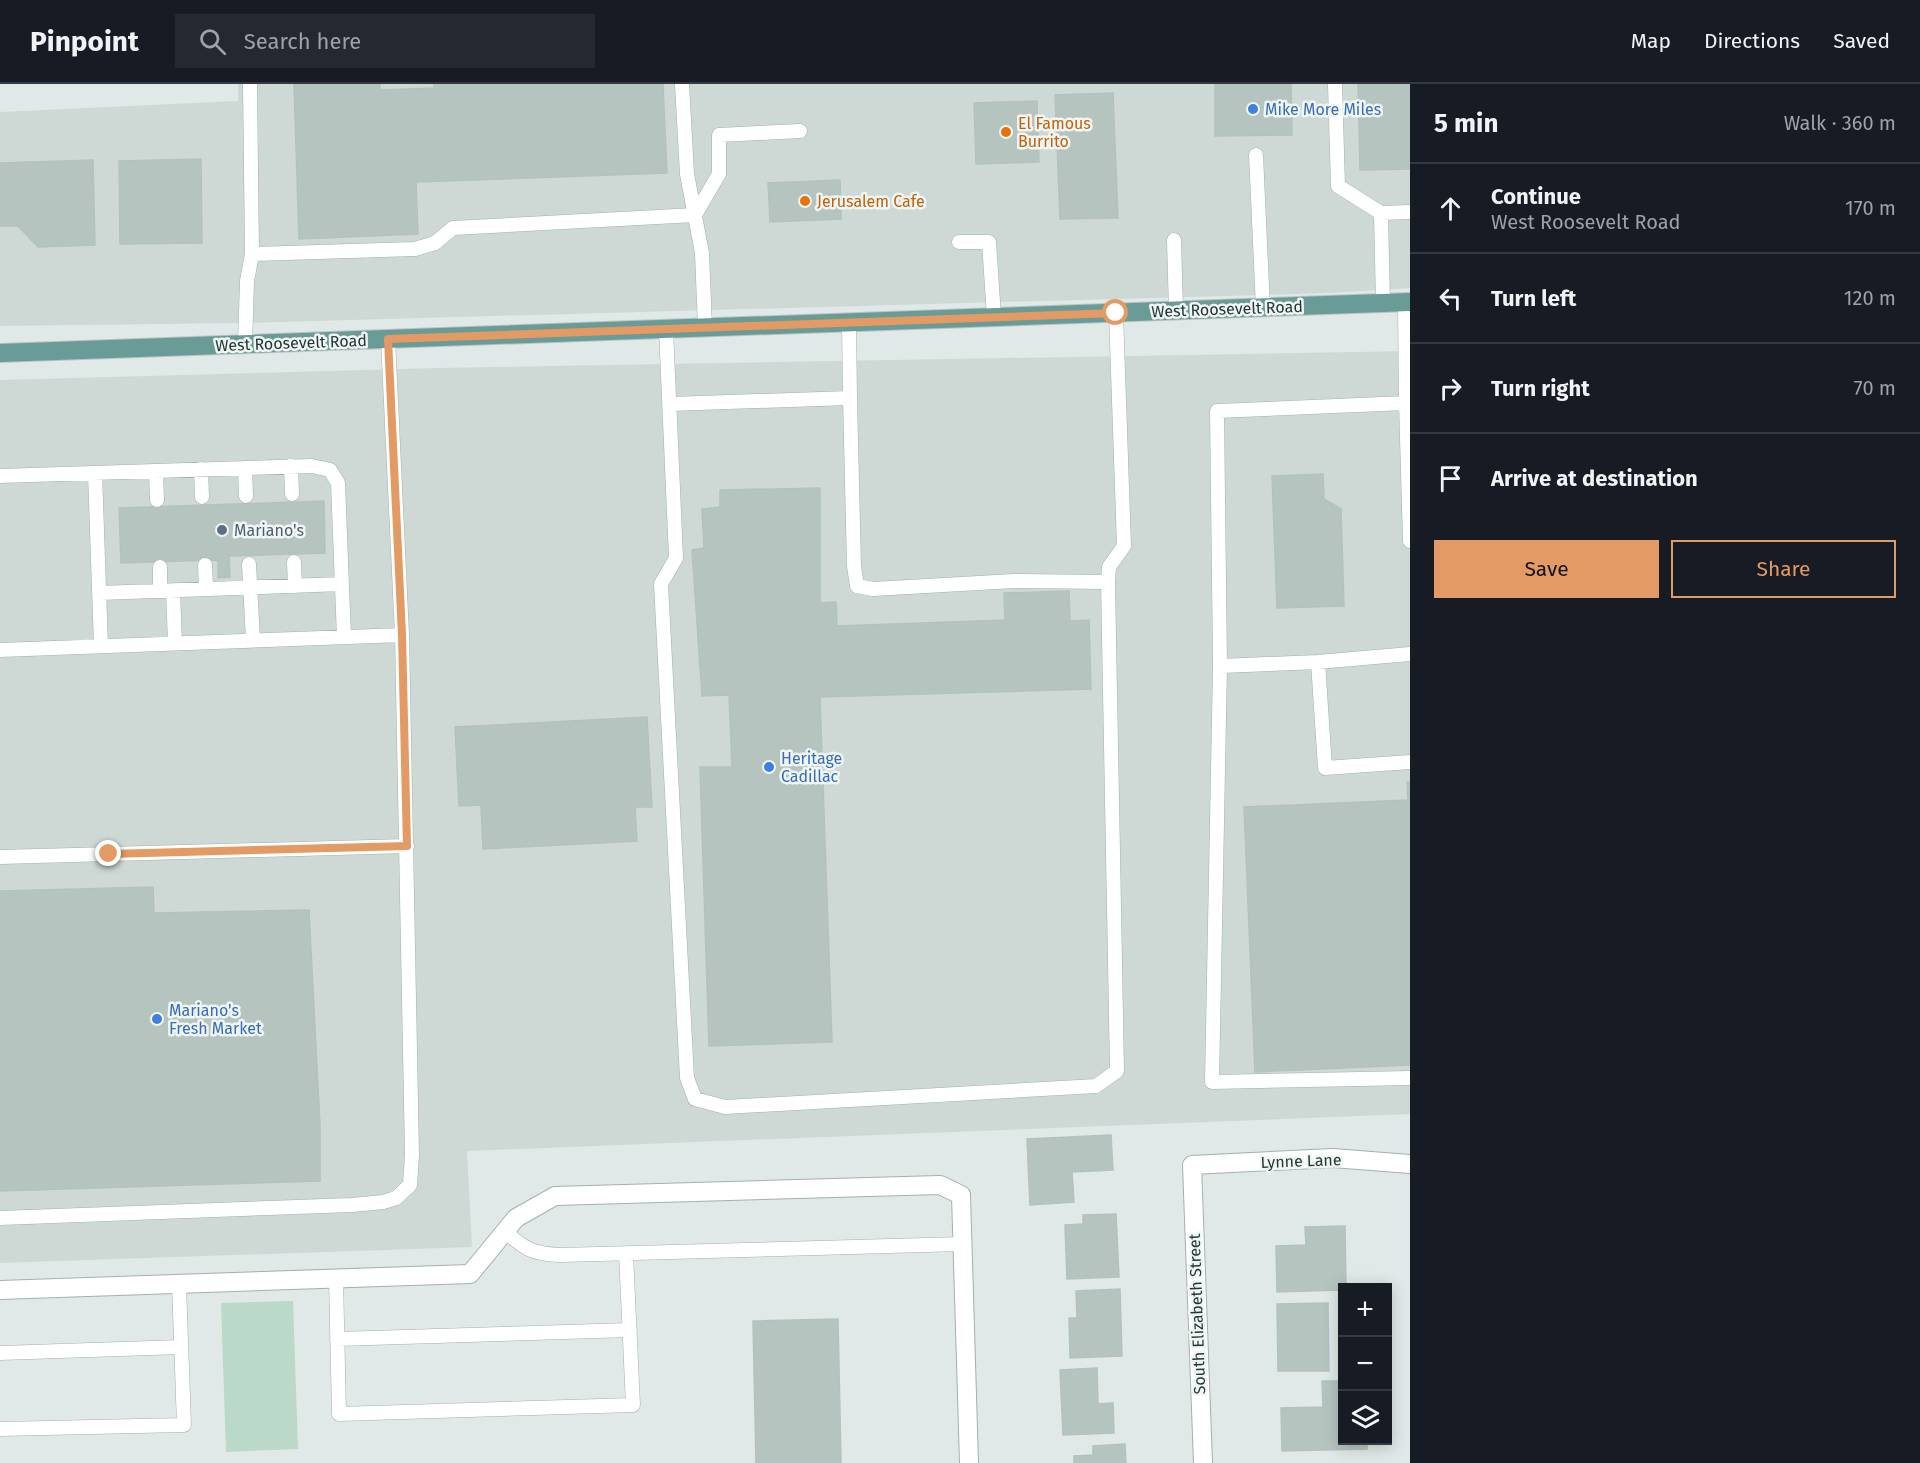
<!DOCTYPE html>
<html lang="en">
<head>
<meta charset="utf-8">
<style>
	:root { --surface:#171b24; --page:#242831; --text:#f1f3f6; --muted:#9ea1a6; --line:#363941; --accent:#e49a64 }
	body { margin:0; font-family:"Fira Sans",sans-serif; background:var(--page); color:var(--text) }
	.controls { position:absolute; right:18px; bottom:18px; display:grid; overflow:hidden; border-radius:0px; box-shadow:0 3px 15px #0003 }
	.controls button { width:54px; height:54px; display:grid; place-items:center; padding:0; border:0; border-bottom:2px solid var(--line); background:var(--surface); color:var(--text); font:30px sans-serif }
	.stop { position:absolute; width:18px; height:18px; margin:-14px; border:4px solid #e49a64; border-radius:50%; background:#fff }
	.stop.end { background:#e49a64; border-color:#fff; box-shadow:0 2px 6px #0008 }
	.list { margin:0; padding:0; list-style:none }
	h2 { display:flex; justify-content:space-between; align-items:center; height:78px; margin:0; padding:0 24px; font-size:26px }
	h2 small { font-size:20px; font-weight:400; color:var(--muted) }
	.list li { display:grid; grid-template-columns:39px 1fr auto; gap:18px; align-items:center; box-sizing:border-box; height:90px; padding:0 24px; border-top:2px solid var(--line) }
	.list b { display:block; font-size:22px; white-space:nowrap }
	.list p { margin:0; font-size:20px; white-space:nowrap; color:var(--muted) }
	.list em { font-size:20px; font-style:normal; color:var(--muted) }
	.actions { display:flex; gap:12px; padding:18px 24px }
	.actions a { flex:1; padding:14px 0; border:2px solid var(--accent); border-radius:0px; text-align:center; font-size:21px; color:var(--accent) }
	.actions .main { background:var(--accent); color:#111 }
	.icon { flex:none; width:33px; height:33px; fill:none; stroke:currentColor; stroke-width:2; stroke-linecap:round; stroke-linejoin:round }
	.map { position:relative; flex:none; width:1410px; height:1379px; overflow:hidden }
	header { display:flex; align-items:center; gap:36px; box-sizing:border-box; height:84px; padding:0 30px; background:var(--surface); border-bottom:2px solid var(--line) }
	header strong { font-size:28px }
	nav { display:flex; gap:33px; margin-inline-start:auto; font-size:21px }
	.search { width:420px; height:54px; background:var(--page); display:flex; align-items:center; gap:15px; box-sizing:border-box; padding:0 21px; border-radius:0px; color:var(--muted); font-size:22px }
	main { display:flex }
	aside { flex:1; background:var(--surface) }
	.map>svg:first-child { display:block }
	.built { fill:#ced9d6 }
	.green { fill:#bbd9c8 }
	.building { fill:#b6c4c0; stroke:#b3c2bf; stroke-width:1.5 }
	.lines { fill:none; stroke-linecap:round; stroke-linejoin:round }
	.lane-casing { stroke:#a4b0ae; stroke-width:15 }
	.street-casing { stroke:#a4b0ae; stroke-width:20 }
	.primary-casing { stroke:#bdc3c3; stroke-width:20 }
	.lane { stroke:#fff; stroke-width:14 }
	.street { stroke:#fff; stroke-width:18 }
	.primary { stroke:#699b97; stroke-width:18 }
	.route { stroke:#e49a64; stroke-width:8 }
	.shop-dot { fill:#3f7fe0; stroke:#f0f6f4; stroke-width:2 }
	.food-dot { fill:#e8710a; stroke:#f0f6f4; stroke-width:2 }
	.service-dot { fill:#5c6f8a; stroke:#f0f6f4; stroke-width:2 }
	.labels { text-anchor:middle; dominant-baseline:central; stroke-width:5; stroke-linejoin:round; paint-order:stroke }
	.shop-label { font-size:16px; fill:#366cbe; stroke:#f0f6f4; text-anchor:start }
	.food-label { font-size:16px; fill:#c56008; stroke:#f0f6f4; text-anchor:start }
	.street-label { font-size:16px; fill:#233836; stroke:#f0f6f4 }
	.service-label { font-size:16px; fill:#4e5e75; stroke:#f0f6f4; text-anchor:start }
</style>
</head>
<body>
<header>
<strong>Pinpoint</strong>
<div class="search"><svg class="icon" aria-label="search" viewBox="0 0 24 24"><circle cx="10" cy="10" r="6"/><path d="M15 15l6 6"/></svg>Search here</div>
<nav><a>Map</a><a>Directions</a><a>Saved</a></nav>
</header>
<main>
<div class="map">
<svg width="1410" height="1379" viewBox="0 0 1410 1379">
	<rect width="100%" height="100%" fill="#e0e9e7"/>
	<!-- built -->
	<path class="built" d="M238,0h1172v204l-79,5 -1089,30 -242,3v-214l238,-11z
		M1410,267v763l-943,37 5,96 -472,16v-883l438,-12z"/>
	<!-- green -->
	<path class="green" d="M293,1217l5,148 -72,3 -5,-149z"/>
	<!-- building -->
	<path class="building" d="M294,0h86v6l54,-2v-4h229l4,89 -251,9 2,52 -119,5z
		M1215,0h76l1,51 -77,1z
		M1358,0h52v85l-50,1z
		M1113,9l5,125 -58,1 -5,-124z
		M1037,17l2,61 -63,2 -2,-61z
		M201,75l1,84 -82,1 -1,-83z
		M93,76l2,85 -57,2 -20,-21h-18v-63z
		M840,96l1,39 -71,3 -2,-39z
		M1323,390l1,25 17,10 3,97 -67,2 -5,-132z
		M820,404v115l16,-1 1,24 168,-6 -1,-27 65,-2 1,30 19,-1 2,69 -271,8 12,345 -123,4 -9,-279h32l-3,-72 -27,1 -10,-146 12,-2 -2,-39 18,-2v-17z
		M324,417l1,52 -96,3 1,21 -12,1v-18l-97,3 -2,-55z
		M647,633l5,90h-17l2,34 -154,8 -2,-44 -22,1 -4,-79z
		M1407,698h3v283l-155,7 -11,-265 164,-7z
		M153,803l1,26 155,-3 11,215v56l-320,10v-300z
		M1111,1051l2,35 -41,2 2,30 -44,3 -3,-66z
		M1116,1130l3,63 -52,2 -2,-54 18,-1v-9z
		M1345,1142l1,62h-4v2l-65,2 -1,-46 30,-1 -1,-18z
		M1120,1205l2,67 -52,2 -1,-40h8l-1,-27z
		M1328,1219l1,68h-51l-1,-67z
		M838,1235l3,144h-85l-3,-142z
		M1097,1284l1,36 15,-1 1,30 -51,2 -3,-65z
		M1322,1297h20v59h25v9l-85,2 -1,-43 42,-1z
		M1125,1360l1,19h-52v-7l19,-1v-9z"/>
	<g class="lines">
		<!-- lane casing -->
		<g class="lane-casing">
			<path id="lane" d="M682,0l5,90 15,79 3,74
				M1335,0l3,102 43,27 2,90
				M1256,71l7,153
				M1381,129l29,-1
				M1174,156l2,70
				M959,158h30l5,75
				M252,170l163,-5 20,-6 18,-15 242,-13 24,-41v-39l81,-4
				M1405,218l1,101 4,-1
				M849,238l1,76
				M666,245l10,229 -15,26 26,494 8,21 30,8 371,-21 21,-15 -9,-489 1,-15 15,-21 -8,-233
				M245,260l2,-63 5,-27 -2,-170
				M670,320l180,-6 4,168 3,20 16,3 141,-8 94,1
				M291,382l1,28
				M245,384l1,28
				M201,385l1,28
				M156,387l1,29
				M95,389l6,173
				M0,392l312,-10 18,4 8,13 6,154
				M294,478l1,24
				M249,480l4,76
				M205,481l1,24
				M160,483v24
				M173,507l2,52
				M100,509l242,-9
				M0,566l402,-15
				M1410,570l-92,8 -98,4 -8,416 198,-4
				M1318,578l7,106 85,-6
				M1220,582l-3,-255 189,-8 4,138
				M0,773l407,-11
				M0,1134l352,-13 31,-3 13,-4 14,-13 2,-30 -10,-520 -14,-296
				M505,1147c20,19 29,23 56,24l401,-11
				M336,1194l3,136 294,-9 -7,-151
				M337,1255l293,-9
				M0,1269l181,-6
				M0,1345l184,-4 -5,-141"/>
		</g>
		<!-- street casing -->
		<g class="street-casing">
			<path id="street" d="M0,1206l470,-16 46,-56 39,-22 385,-11 21,10 8,268
				M1203,1379l-11,-298 141,-7 77,6"/>
		</g>
		<!-- primary casing -->
		<g class="primary-casing">
			<path id="primary" d="M0,269l1410,-51"/>
		</g>
		<!-- lane -->
		<use href="#lane" class="lane"/>
		<!-- street -->
		<use href="#street" class="street"/>
		<!-- primary -->
		<use href="#primary" class="primary"/>
	</g>
	<g class="lines">
		<!-- route -->
		<path class="route" d="M109,770l298,-8 -5,-211 -14,-296 728,-26"/>
	</g>
	<!-- markers -->
	<g class="shop-dot">
		<circle cx="1253" cy="25" r="6"/>
		<circle cx="769" cy="683" r="6"/>
		<circle cx="157" cy="935" r="6"/>
	</g>
	<g class="food-dot">
		<circle cx="1006" cy="48" r="6"/>
		<circle cx="805" cy="117" r="6"/>
	</g>
	<circle class="service-dot" cx="222" cy="446" r="6"/>
	<g class="labels">
		<!-- shop labels -->
		<g class="shop-label">
			<text x="1265" y="25">Mike More Miles</text>
			<text x="781" y="674">Heritage<tspan x="781" dy="18">Cadillac</tspan></text>
			<text x="169" y="926">Mariano's<tspan x="169" dy="18">Fresh Market</tspan></text>
		</g>
		<!-- food labels -->
		<g class="food-label">
			<text x="1018" y="39">El Famous<tspan x="1018" dy="18">Burrito</tspan></text>
			<text x="817" y="117">Jerusalem Cafe</text>
		</g>
		<!-- street labels -->
		<g class="street-label">
			<text transform="translate(1227 225) rotate(-2)">West Roosevelt Road</text>
			<text transform="translate(291 259) rotate(-2)">West Roosevelt Road</text>
			<text transform="translate(1301 1077) rotate(-2)">Lynne Lane</text>
			<text transform="translate(1197 1230) rotate(-92)">South Elizabeth Street</text>
		</g>
		<!-- service labels -->
		<g class="service-label">
			<text x="234" y="446">Mariano's</text>
		</g>
	</g>
</svg>
<div class="controls">
<button>+</button>
<button>−</button>
<button><svg class="icon" aria-label="layers" viewBox="0 0 24 24"><path d="M12 4l9 5-9 5-9-5zM3 14l9 5 9-5"/></svg></button>
</div>
<div class="stop" style="left:1116px;top:229px"></div>
<div class="stop end" style="left:109px;top:770px"></div>
</div>
<aside>
<h2>5 min<small>Walk · 360 m</small></h2>
<ul class="list">
<li><svg class="icon" aria-label="ahead" viewBox="0 0 24 24"><path d="M12 20V5M6 11l6-6 6 6"/></svg><div><b>Continue</b><p>West Roosevelt Road</p></div><em>170 m</em></li>
<li><svg class="icon" aria-label="left" viewBox="0 0 24 24"><path d="M17 20v-9H6M10 6l-5 5 5 5"/></svg><div><b>Turn left</b></div><em>120 m</em></li>
<li><svg class="icon" aria-label="right" viewBox="0 0 24 24"><path d="M7 20v-9h11M14 6l5 5-5 5"/></svg><div><b>Turn right</b></div><em>70 m</em></li>
<li><svg class="icon" aria-label="arrive" viewBox="0 0 24 24"><path d="M6 21V4h12l-3 4 3 4H6"/></svg><div><b>Arrive at destination</b></div></li>
</ul>
<div class="actions"><a class="main">Save</a><a>Share</a></div>
</aside>
</main>
</body>
</html>
